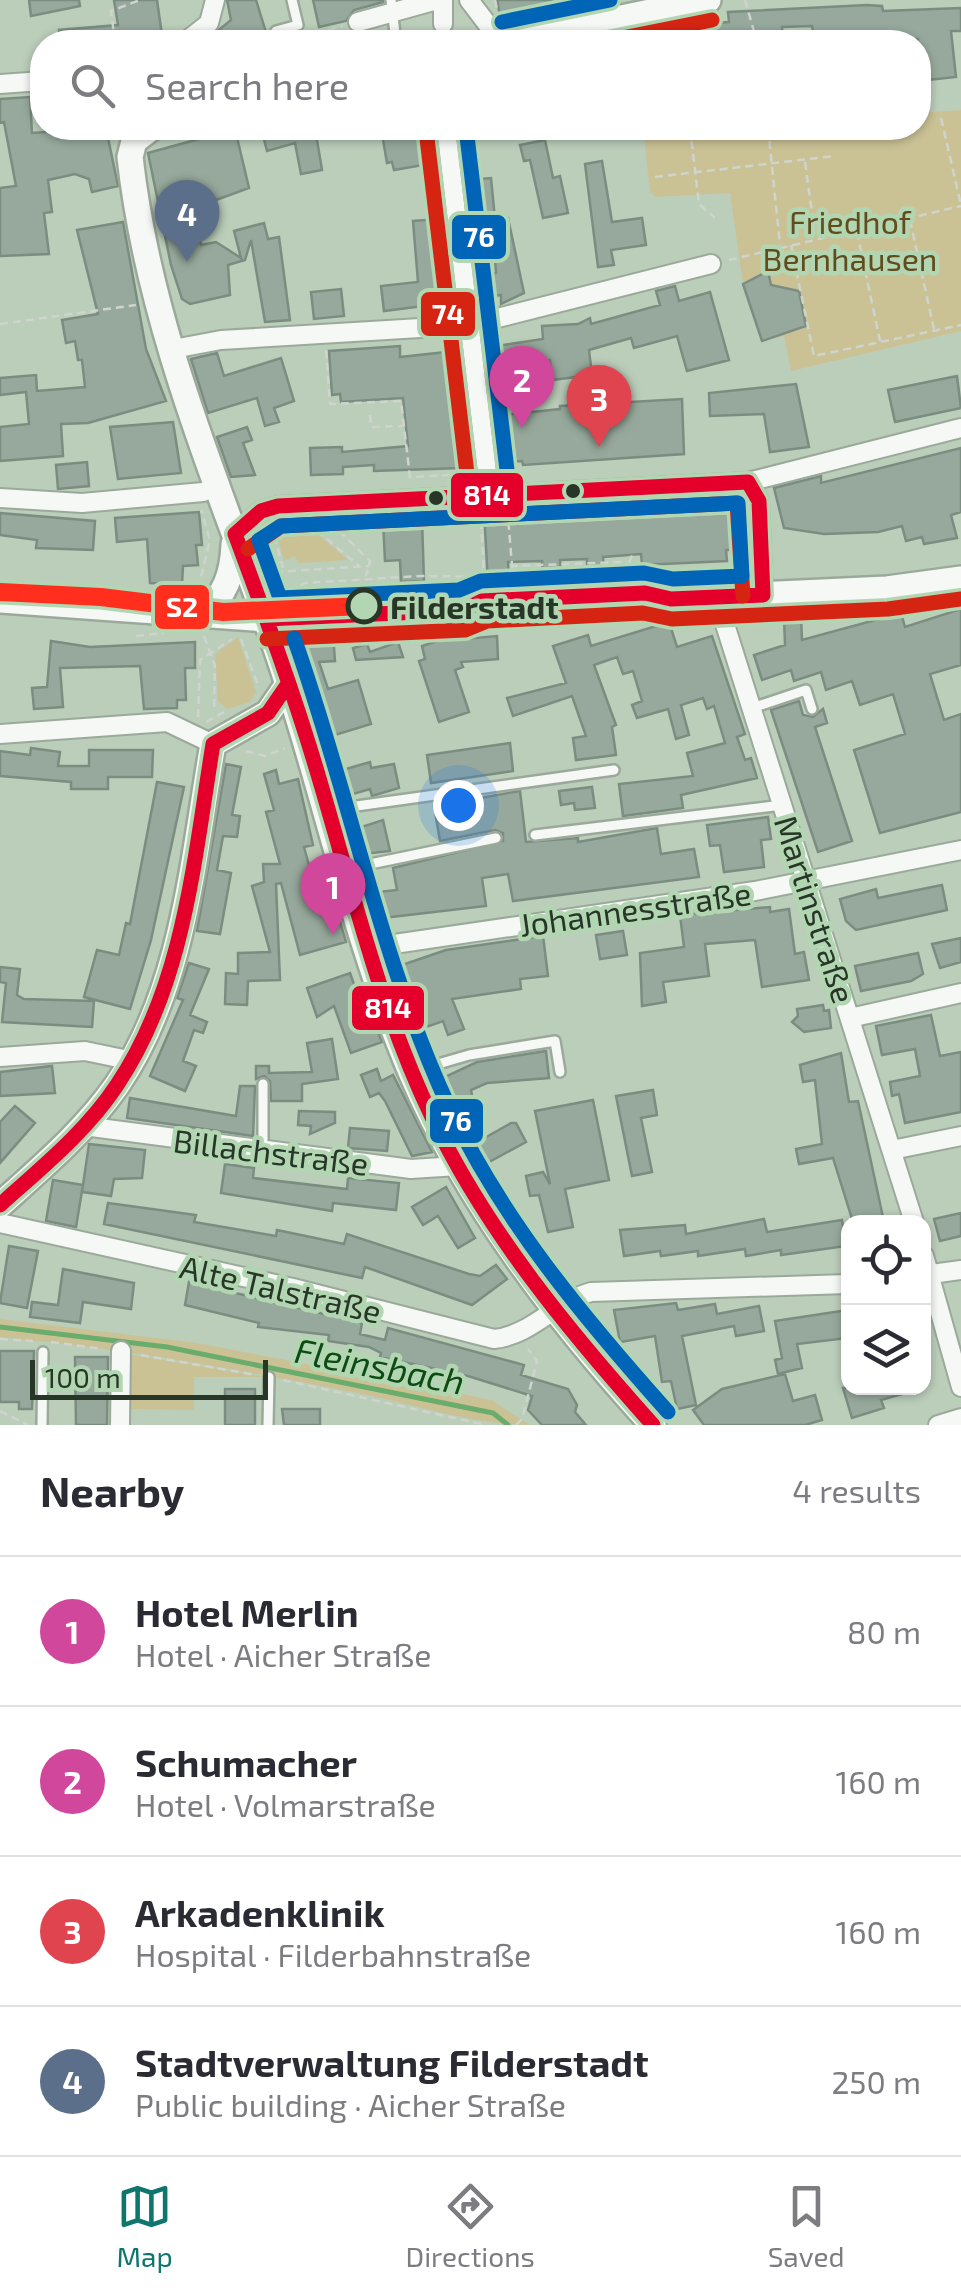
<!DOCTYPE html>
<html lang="en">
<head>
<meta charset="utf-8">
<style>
	:root { --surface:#fff; --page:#f7f7f7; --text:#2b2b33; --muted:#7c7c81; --line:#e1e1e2; --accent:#0f766e }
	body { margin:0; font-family:"Exo 2",sans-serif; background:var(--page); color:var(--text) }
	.controls { position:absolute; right:30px; bottom:30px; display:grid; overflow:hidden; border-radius:20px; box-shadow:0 2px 8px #0004 }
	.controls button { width:90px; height:90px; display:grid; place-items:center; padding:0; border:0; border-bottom:2px solid var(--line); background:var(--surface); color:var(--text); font:50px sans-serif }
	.scale { position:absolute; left:30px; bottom:25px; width:238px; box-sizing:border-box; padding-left:10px; border:5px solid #283628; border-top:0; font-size:28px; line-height:35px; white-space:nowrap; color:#283628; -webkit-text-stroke:8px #b3d6b2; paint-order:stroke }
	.you { position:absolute; left:458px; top:805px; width:35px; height:35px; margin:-25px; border:8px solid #fff; border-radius:50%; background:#1a73e8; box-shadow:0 0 0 15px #1a73e833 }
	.badge { display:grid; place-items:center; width:65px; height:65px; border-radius:50%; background:var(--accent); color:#fff; font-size:32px; font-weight:700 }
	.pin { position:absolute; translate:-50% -82px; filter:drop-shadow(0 2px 5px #0008) }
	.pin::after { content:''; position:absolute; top:52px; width:35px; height:30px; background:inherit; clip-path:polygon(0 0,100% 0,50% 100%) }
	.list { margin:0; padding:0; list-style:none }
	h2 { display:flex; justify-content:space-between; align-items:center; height:130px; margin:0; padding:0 40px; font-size:42px }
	h2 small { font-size:32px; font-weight:400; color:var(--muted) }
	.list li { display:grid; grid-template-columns:65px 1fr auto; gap:30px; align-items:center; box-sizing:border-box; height:150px; padding:0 40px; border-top:2px solid var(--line) }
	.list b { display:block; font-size:38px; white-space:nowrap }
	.list p { margin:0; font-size:32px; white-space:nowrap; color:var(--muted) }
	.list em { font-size:32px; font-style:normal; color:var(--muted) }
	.icon { flex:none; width:55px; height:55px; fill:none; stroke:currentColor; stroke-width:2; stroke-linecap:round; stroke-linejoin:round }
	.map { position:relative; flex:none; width:961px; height:1425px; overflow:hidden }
	.search { position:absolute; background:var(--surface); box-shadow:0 2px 8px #0004; left:30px; right:30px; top:30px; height:110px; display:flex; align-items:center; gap:25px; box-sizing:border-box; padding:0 35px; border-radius:40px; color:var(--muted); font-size:38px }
	.sheet { height:730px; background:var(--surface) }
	nav { display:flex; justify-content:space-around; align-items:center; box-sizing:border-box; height:140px; border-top:2px solid var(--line); background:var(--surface); font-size:28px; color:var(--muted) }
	nav a { display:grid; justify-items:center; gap:5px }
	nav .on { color:var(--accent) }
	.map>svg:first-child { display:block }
	.green { fill:#cac295 }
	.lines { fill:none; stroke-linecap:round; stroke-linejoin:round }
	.stream { stroke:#69ac6c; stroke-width:5 }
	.building { fill:#97a99c; stroke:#7b8d80; stroke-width:2.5 }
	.lane-casing { stroke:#9ba99a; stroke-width:14 }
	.street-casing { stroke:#9ba99a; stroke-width:22 }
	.secondary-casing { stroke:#9ba99a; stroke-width:30 }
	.path { stroke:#cfd4ce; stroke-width:2.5; stroke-dasharray:8 5; stroke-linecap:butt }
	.lane { stroke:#f5f8f5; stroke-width:9 }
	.street { stroke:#f5f8f5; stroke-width:18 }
	.secondary { stroke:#f5f8f5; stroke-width:25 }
	.bus-1-casing { stroke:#b3d6b2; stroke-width:22 }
	.bus-2-casing { stroke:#b3d6b2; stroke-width:22 }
	.bus-3-casing { stroke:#b3d6b2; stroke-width:22 }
	.bus-1 { stroke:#e4002b; stroke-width:15 }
	.bus-2 { stroke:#d62413; stroke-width:15 }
	.bus-3 { stroke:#0065b7; stroke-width:15 }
	.rail-1-casing { stroke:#b3d6b2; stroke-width:25 }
	.rail-1 { stroke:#ff2e1d; stroke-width:18 }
	.bus-dot { fill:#283628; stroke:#b3d6b2; stroke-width:4 }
	.stop-dot { fill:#b3d6b2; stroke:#283628; stroke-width:5 }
	.labels { text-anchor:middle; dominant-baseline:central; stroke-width:9; stroke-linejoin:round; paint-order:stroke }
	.park-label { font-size:32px; fill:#624c1d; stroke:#b3d6b2 }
	.stop-label { font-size:32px; font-weight:bold; fill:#283628; stroke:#b3d6b2; text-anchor:start }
	.street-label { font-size:32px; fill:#283628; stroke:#b3d6b2 }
	.water-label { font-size:35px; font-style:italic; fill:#0d4b15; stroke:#b3d6b2 }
	.line-badge { stroke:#b3d6b2; stroke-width:4 }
	.badge-label { font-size:28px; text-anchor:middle; font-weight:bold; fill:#fff }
</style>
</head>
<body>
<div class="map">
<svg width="961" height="1425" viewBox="0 0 961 1425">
	<rect width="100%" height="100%" fill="#bbceba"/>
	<!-- green -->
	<path class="green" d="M961,110v221l-170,40 -7,-35 -22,5 -19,-57 -13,-91 -75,4 -5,-5 -7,-64h275l1,-15z
		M286,525l25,3 37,32 -49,3 -5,-7 -10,5 -6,-20z
		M0,582l186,12 8,7 -194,-10z
		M238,637l18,55 -6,10 -23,7 -9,-8 -3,-47z
		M0,1319l197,24 256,49 38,8 39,25c-58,0 -115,-21 -173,-32 -118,-23 -237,-45 -357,-56z
		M133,1355l133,22h-72v33l-66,-1v-51z"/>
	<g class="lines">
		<!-- stream -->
		<path class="stream" d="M0,1327l167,20 326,66 15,12"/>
	</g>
	<!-- building -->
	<path class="building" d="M29,0h50l1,6 -49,10z
		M114,0h43l6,42h-103l-1,-12 59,-5z
		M227,0h29l13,42h-65l27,-22z
		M313,0h70v2l-29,8 -8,11 -27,6z
		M497,0h108v5l-103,21z
		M867,5l15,1 1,5 78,-3v23h-10l5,46 -38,4v-42l-103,3 -3,-16 -30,1 1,15h-19l-1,-8 -45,5 1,3h-93v-8l28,-6 75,-6 -1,-10z
		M30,97l2,36 74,-5 12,58 -26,6 -3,-13 -14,-5 -27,6 4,32 -8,1 5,41 -49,2v-68l16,-2 -12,-64 -4,1v-24z
		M261,128h54l7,42 -21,4 -6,-31 -28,8z
		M381,128h44l4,36 -35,6 -2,-8 -5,1z
		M235,129l14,59 -55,20 7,37 15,-3 25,16 -7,-27 30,-8 4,16 11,-2 11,83 -25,2 -14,-82 -6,20 -17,5 2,30 -40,9 -8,-5 -11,-34 -23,-112z
		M545,140l8,38 7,-2 8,37 -25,5 -13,-58 -6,1 -4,-16z
		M602,161l10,61 30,-4 4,27 -35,5 3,15 -16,2 -13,-103z
		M491,178l4,41 13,-1 16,75 -23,11v-9l-21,3 -2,-23 18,-2 -2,-30 -20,2 -7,-65z
		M439,219l8,84 -63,8 -3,-25 37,-4 -5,-61z
		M123,222l23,127 20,52 -78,22 -27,1 2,32 -63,5v-34l29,-3 -3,-32 -26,3v-17l36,-3 1,16 48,-4 -3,-27h-4l-3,-19 -9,2 -4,-23 36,-6 -21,-84z
		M768,271l3,14 28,6 7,35 -44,15 -19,-57z
		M675,286l4,15 31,-9 19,68 -42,11 -10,-35 -43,12 -3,-10 -42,12 3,25 -40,5 -2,-20 -39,3 1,19 -13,1 -3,-37 47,-7 -1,-13 36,-2 12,-6 1,6 69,-19 -4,-14z
		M341,289l3,27 -30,3 -3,-27z
		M400,346v11l56,-6 5,62h-6l6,55 -87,3v-6l-31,2v7l-32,1 -1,-27 32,-1v5l66,-6 -5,-48 -62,4 -1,-8 -8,1 -3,-44z
		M217,353l7,23 57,-18 13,43 -20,7 5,14 -14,4 -8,-28 -49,15 -17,-54z
		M957,376l4,32 -66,14 -7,-32z
		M796,384l13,63 -39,5 -6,-38 -54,2 -1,-23z
		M682,399l2,55 -161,11 -1,-4 -11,1 -8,-47 57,-6v-3z
		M173,422l8,51 -63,6 -8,-52z
		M247,427l5,13 -9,3 12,32 -24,2 -14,-40z
		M961,448v64l-10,3 6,23 -33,6 -2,-7 -16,4 -4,-15 -24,6 -54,2 -40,-6 -10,-40 47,-12v7z
		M87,462l2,24 -31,3 -2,-24z
		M724,503v10h12l2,15v22h-12l1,11 -85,4 -1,-11 -38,3 1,15h-17v-13l-27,1 1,14 -18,1 -1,-14 -34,1 1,21 -21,1 -4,-74 21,-1 1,6 138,-8 9,7 7,-8z
		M199,512l3,33h-6l2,20 -15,1 -1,18 -32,-1 -3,-44 -30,3 -2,-24z
		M0,513l95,8 -2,29 -57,-2 1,-8 -37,-5z
		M415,515v4h7l2,62 -23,1 -1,-22 -15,1 -2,-40z
		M961,609v56l-31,9 14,46 17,-6v98l-81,21 -26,-83 51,-16 -12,-40 -33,11 -8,-24 -26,9 -5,-18 -27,9 -3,-11 -29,10 -8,-25 31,-10 -1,-28 17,-1 1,24 99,-27 4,14z
		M669,622l8,25 35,-11 33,98 -8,3 8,23 6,-2 6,20 -76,17 2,13 -60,8 -4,-32 74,-8 -6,-23 38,-10 -11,-37 -7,3 -4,-11 -22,7 8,30 -13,4 -8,-30 -31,9 -5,-13 10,-4 -9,-30 -10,3 -6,-17 -23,8 22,60 -4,2 4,28 -40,5 -3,-22 13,-2 -14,-40 -59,20 -6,-18 59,-15 -13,-37 35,-11 3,11z
		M333,635l2,26 -16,1 9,27 30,-9 13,44 -49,15 -32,-100z
		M452,636l1,4 44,-4 1,23 -37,3 2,5 -8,3 14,42 -30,10 -20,-61 6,-2 -3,-13z
		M51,641l39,6 105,-5v26h-10l1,32h-9v8l-33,1 -4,-43 -80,2 3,39 -29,2 -2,-21 15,-1z
		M398,642l5,15 -47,3 -3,-12 14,-4 3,8z
		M799,701l4,14 10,2 10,-8 4,14 -12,4 37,114 -34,11 -47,-142z
		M510,743l3,28 -82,12 -4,-28z
		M31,748l29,4 -2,14h31v-16h64l-1,27h-44v12h-37v-7l-71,-6v-25l30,4z
		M370,762l1,6 23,-4 5,24 -27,8 -2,-7 -31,9 -7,-25z
		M226,764l15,3 -9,48 8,1 -3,21 -14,-1 -6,34 14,3 -11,61 -23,-3z
		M276,770l3,14 19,-5 15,66 -9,2 17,62 4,10 13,-4 8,27 -46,13 -19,-72 -5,1 4,96 -32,1 -1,24 -22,-1 1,-31 12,1v-21l32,-1 -18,-66 12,-4 -1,-18h17l-14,-52 8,-2 -10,-36z
		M157,782l27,5 -33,153 -21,69 -46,-12 13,-47 22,5 7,-32 4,1z
		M592,787l3,21 -20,2 -1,-7 -13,2 -2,-14z
		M520,791l6,51 52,-4v4l79,-14 4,26 33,-5 5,28 -186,24 -5,-27 -26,4 4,28 -104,12 -4,-26 19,-2 -4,-22 110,-27v-8l-8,-3 -55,11 -6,-35z
		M768,817l3,22 -10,1 3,27 -40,5 -4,-27 -10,1 -3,-21z
		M383,820l7,31 -35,4 -6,-24z
		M942,885l5,25 -91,20 -10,-9 -6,-22 36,-10 2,9z
		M770,907v5l19,-3 6,45 9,-2 5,28 -47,7 -7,-47 -50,4 4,32 -46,6 3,20 -24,4 -2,-53 44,-6 -4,-32z
		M623,931l4,24 -27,4 -4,-24z
		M543,936l5,40 -28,3 1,10 -69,10 12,30 -16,6 -5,-14 -31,11 -22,-63 56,-19z
		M961,938v24l-21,6 -8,-24z
		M918,953l5,21 -12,7 -50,10 -6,-25z
		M189,963l20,6 -19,46 17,7 -4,11 -9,-3 -11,31 13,5 -11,25 -35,-15 33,-76 -6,-2z
		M0,967l20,2 -3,26 7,4 70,2 -2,26 -90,-5 4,-39 -6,-1z
		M350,973l17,48 6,-3 9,24 -31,11 -17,-47 -17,11 -10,-29z
		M823,1005l1,6 5,-1 2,18 -27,4 -12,-10 6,-6 -1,-7z
		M931,1015l9,41 21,-4v60l-56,11 -6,-29 -7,2 -2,-14 30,-6 -5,-27 -33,6 -6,-29z
		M332,1039l6,40 -36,5v17h-31l-1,-20 -6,-5 -8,3v-13h13v7l43,-1 -5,-29z
		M546,1051l3,27 -62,5 -16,7 6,32 -19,3 -5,-26 -10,4 -9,-21 43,-20z
		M841,1053l8,49 9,-1 26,121h-31l-20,-64 -34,6 -3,-15 26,-5 -7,-64 -12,2 -3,-17z
		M52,1066l3,27 -55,3v-24z
		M377,1069l4,12 12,-6 39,77 -20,4 -27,-55 -6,-8 -9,4 -9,-22z
		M240,1086h15l-2,50 -126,-18 3,-20 106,18z
		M653,1090l4,25 -16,3 11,54 -20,4 -16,-80z
		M593,1100l16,80 -44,9 8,38 -25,5 -9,-37 -9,1 -4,-20 17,-4 7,12 -15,-73z
		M15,1106l20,17 -35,40v-41z
		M299,1111l36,1v11l-25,11 1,-8 -13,-1z
		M511,1123h5l10,19 -48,26 -11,-20z
		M350,1128l39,3 -2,20 -39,-3z
		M89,1144l56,6 -3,28 -28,1 -3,17 -29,-4z
		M225,1164l29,4 -1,10 94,11 1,-11 51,5 -3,27 -63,-7 -1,8 -111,-18z
		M53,1180l30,5 -7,42 -30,-6z
		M446,1187l29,51 -17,10 -20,-32 -15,9 -11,-18z
		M108,1203l88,12 -2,7 82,14 1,-6 67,14 3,-10 122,40 11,2 16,-11 11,14 -35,26 -107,-38 -3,11 -258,-54z
		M961,1213v23l-21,5 -6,-22z
		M764,1219l3,13 75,-12 4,26 -65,9v-5l-35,6 -1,-7 -47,7v-5l-37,5 -1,-5 -36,5 -4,-26 65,-5 1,9z
		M9,1246l29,5 -11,57 -27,-5z
		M63,1269l71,14 -3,26 -48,-7 -3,21 -50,-6 2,-15 26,3z
		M189,1282l173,41 -2,11 25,6 3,-12 136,37 -3,10 47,14 9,16 -2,7 11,13h-44l-14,-15 4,-14 -64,-20 -88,-19 1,-4 -12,-6 -41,-6 1,-6 -71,-8 1,-4 -74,-18z
		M676,1303l2,7 37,-6 2,10 42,-8 5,25 -28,5 -2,-10 -52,10 14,69 -19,4 -6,-28 -9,1 -7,-46 -35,6 -6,-32z
		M848,1310v28l-51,6 5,24 -24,6 -3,-14 7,-2 -7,-37z
		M0,1351h34l-2,58h-13v-7h-19z
		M75,1357h33l-1,68h-31z
		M785,1374l8,27 22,-6 7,25 -17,5h-101l-11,-15 29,-21z
		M843,1388h69l1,3 -32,9 3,8 -32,10z
		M225,1389h30v36h-30z
		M282,1409h38v16h-36z"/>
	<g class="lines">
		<!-- lane casing -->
		<g class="lane-casing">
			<path id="lane" d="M391,0l5,42
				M279,42l-3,-11 22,-6 -6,-25
				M652,489v17
				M752,708l54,-18 6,19
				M328,810l286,-40
				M535,835l247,-30
				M346,869l150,-31
				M414,1071l55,-16 86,-14 5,31
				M263,1084v66
				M42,1425l1,-73
				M268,1425l1,-48"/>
		</g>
		<!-- street casing -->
		<g class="street-casing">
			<path id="street" d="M443,0v24
				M469,0l19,25
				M358,22l79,-22
				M185,42l24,-19 6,-23
				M0,84l42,-3
				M446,128l44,369
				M168,350l53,-10 249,-15 241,-61
				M748,482l11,19 4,94
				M0,498l82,5 121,-11 15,-6
				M235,534l26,-23 17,-5 470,-24 213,-54
				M716,596l198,626
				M0,734l167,-12 46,22
				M367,948l388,-57 206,-41
				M850,1018l111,-25
				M0,1057l85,-6 48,10
				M84,1126l327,43 47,-3
				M892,1150l69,-14
				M0,1223l293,65 201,51c38,-4 61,-37 97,-47l257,-8
				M924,1256l37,131
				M924,1275l37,-5
				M120,1425l1,-74
				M938,1425l23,-7"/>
		</g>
		<!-- secondary casing -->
		<g class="secondary-casing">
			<path id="secondary" d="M506,42l202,-42
				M151,128l-17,13 -4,16c19,171 89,329 146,491 48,139 77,288 135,424 56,131 147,249 242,353
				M0,600l266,19 198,-9 18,-9 163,-8 26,6 216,-10 74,-10
				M202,616c23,-21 31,-41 32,-72
				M0,1205c41,-37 85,-74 117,-120 67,-97 76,-228 96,-341l55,-31 20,-29"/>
		</g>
		<!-- path -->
		<path class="path" d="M495,0l2,9
			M745,0l12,42
			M303,38l40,-12
			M115,42l-4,-31 29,-11
			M941,118l20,87
			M690,128l9,76 16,14
			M768,128l12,117
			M805,162l8,58 18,15
			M655,177l179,-21
			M910,220l24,109
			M857,232l23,109
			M791,245l23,111 147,-31
			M729,260l232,-54
			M0,324l136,-19
			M326,350l4,54 71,-3 9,76 60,-3
			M370,415l1,12 31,-1
			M481,521l3,52
			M307,522l52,44
			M330,522l40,39 -4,15
			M331,522l177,-5 4,48
			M281,524l-6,14 8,30
			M629,563l4,-10
			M275,572l94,-6
			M198,589l12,-49 -9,-30
			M295,596l1,-8 9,-5 115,-7 92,1v-11l110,-4 18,9
			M136,636l28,-3
			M204,636l11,30 -1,39 4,4
			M241,639l18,49
			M198,717l2,-57 32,-21
			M206,722l18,-10
			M246,751l19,5 20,-8
			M0,1339l33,2
			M51,1342l52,7
			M141,1355l115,20
			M283,1380l203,45
			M0,1411l28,14
			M516,1425l6,-6 15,-58 -9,-12"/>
		<!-- lane -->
		<use href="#lane" class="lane"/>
		<!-- street -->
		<use href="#street" class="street"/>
		<!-- secondary -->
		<use href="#secondary" class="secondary"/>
		<!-- bus-1 casing -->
		<g class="bus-1-casing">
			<path id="bus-1" d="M748,482l11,19 4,94
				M235,534c30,81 60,162 84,244 34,114 61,231 113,339 55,115 137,214 221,308
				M235,534l26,-23 17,-5 470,-24
				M266,619l198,-9 18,-9 163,-8 26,6 92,-4
				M0,1205c41,-37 86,-73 117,-120 67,-100 77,-225 96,-341l55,-31 20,-29"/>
		</g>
		<!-- bus-2 casing -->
		<g class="bus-2-casing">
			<path id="bus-2" d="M602,42l110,-22
				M426,130l44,369
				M248,549l33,-23 456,-23 6,93
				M267,639l198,-9 22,-9 156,-8 29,6 216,-10 73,-10"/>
		</g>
		<!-- bus-3 casing -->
		<g class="bus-3-casing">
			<path id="bus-3" d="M502,22l108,-22
				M466,128l44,367
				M738,503l4,73 -69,3 -29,-6 -163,8 -22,9 -179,8 -21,-58 22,-14z
				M294,638c55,154 85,318 154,467 54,115 136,213 220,307"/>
		</g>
		<!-- bus-1 -->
		<use href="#bus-1" class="bus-1"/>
		<!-- bus-2 -->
		<use href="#bus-2" class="bus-2"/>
		<!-- bus-3 -->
		<use href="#bus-3" class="bus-3"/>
		<!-- rail-1 casing -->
		<g class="rail-1-casing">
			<path id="rail-1" d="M0,592l101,5 122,15 141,-6"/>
		</g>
		<!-- rail-1 -->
		<use href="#rail-1" class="rail-1"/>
	</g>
	<!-- markers -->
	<g class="bus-dot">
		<circle cx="573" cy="491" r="9"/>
		<circle cx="436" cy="498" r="9"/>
	</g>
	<circle class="stop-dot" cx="364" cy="606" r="16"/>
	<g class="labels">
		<!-- park labels -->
		<g class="park-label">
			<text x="850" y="221">Friedhof<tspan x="850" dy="37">Bernhausen</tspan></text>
		</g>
		<!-- stop labels -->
		<g class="stop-label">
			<text x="390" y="606">Filderstadt</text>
		</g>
		<!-- street labels -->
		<g class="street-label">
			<text transform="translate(635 908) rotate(-8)">Johannesstraße</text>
			<text transform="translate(816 909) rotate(72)">Martinstraße</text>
			<text transform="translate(271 1151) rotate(7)">Billachstraße</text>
			<text transform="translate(281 1288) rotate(13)">Alte Talstraße</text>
		</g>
		<!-- water labels -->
		<g class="water-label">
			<text transform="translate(380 1365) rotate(11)">Fleinsbach</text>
		</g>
	</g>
	<g class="line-badge">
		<rect x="450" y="213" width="58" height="48" rx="10" fill="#0065b7"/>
		<rect x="419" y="290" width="58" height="48" rx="10" fill="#d62413"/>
		<rect x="449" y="471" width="76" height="48" rx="10" fill="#e4002b"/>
		<rect x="153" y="583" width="58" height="48" rx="10" fill="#ff2e1d"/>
		<rect x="350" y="984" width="76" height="48" rx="10" fill="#e4002b"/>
		<rect x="428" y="1097" width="57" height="48" rx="10" fill="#0065b7"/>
	</g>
	<g class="badge-label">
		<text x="479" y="247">76</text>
		<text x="448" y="324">74</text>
		<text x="487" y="505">814</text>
		<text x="182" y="617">S2</text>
		<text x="388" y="1018">814</text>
		<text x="456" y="1131">76</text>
	</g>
</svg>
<div class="controls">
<button><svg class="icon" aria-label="locate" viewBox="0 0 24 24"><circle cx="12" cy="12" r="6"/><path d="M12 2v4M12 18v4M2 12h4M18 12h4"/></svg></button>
<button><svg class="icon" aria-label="layers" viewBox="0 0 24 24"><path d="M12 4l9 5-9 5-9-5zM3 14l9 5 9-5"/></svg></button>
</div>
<div class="scale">100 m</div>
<div class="you"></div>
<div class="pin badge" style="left:333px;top:935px;background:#d1479c">1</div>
<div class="pin badge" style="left:522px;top:428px;background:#d1479c">2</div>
<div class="pin badge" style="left:599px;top:447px;background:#e0444e">3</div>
<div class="pin badge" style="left:187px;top:262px;background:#5c6f8a">4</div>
<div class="search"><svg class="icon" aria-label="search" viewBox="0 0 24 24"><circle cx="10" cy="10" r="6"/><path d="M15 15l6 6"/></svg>Search here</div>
</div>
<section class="sheet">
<h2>Nearby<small>4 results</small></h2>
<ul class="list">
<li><span class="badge" style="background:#d1479c">1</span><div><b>Hotel Merlin</b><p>Hotel · Aicher Straße</p></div><em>80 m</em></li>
<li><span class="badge" style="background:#d1479c">2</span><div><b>Schumacher</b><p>Hotel · Volmarstraße</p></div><em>160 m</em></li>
<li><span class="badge" style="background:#e0444e">3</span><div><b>Arkadenklinik</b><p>Hospital · Filderbahnstraße</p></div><em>160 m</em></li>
<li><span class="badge" style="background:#5c6f8a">4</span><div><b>Stadtverwaltung Filderstadt</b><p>Public building · Aicher Straße</p></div><em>250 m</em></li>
</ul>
</section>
<nav>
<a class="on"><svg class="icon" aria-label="map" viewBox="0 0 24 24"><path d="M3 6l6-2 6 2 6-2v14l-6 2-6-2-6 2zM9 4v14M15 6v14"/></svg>Map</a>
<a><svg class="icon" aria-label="directions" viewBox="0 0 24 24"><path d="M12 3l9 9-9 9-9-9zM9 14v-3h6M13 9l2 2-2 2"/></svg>Directions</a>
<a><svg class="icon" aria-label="saved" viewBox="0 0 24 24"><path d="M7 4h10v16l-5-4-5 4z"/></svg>Saved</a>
</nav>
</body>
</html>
